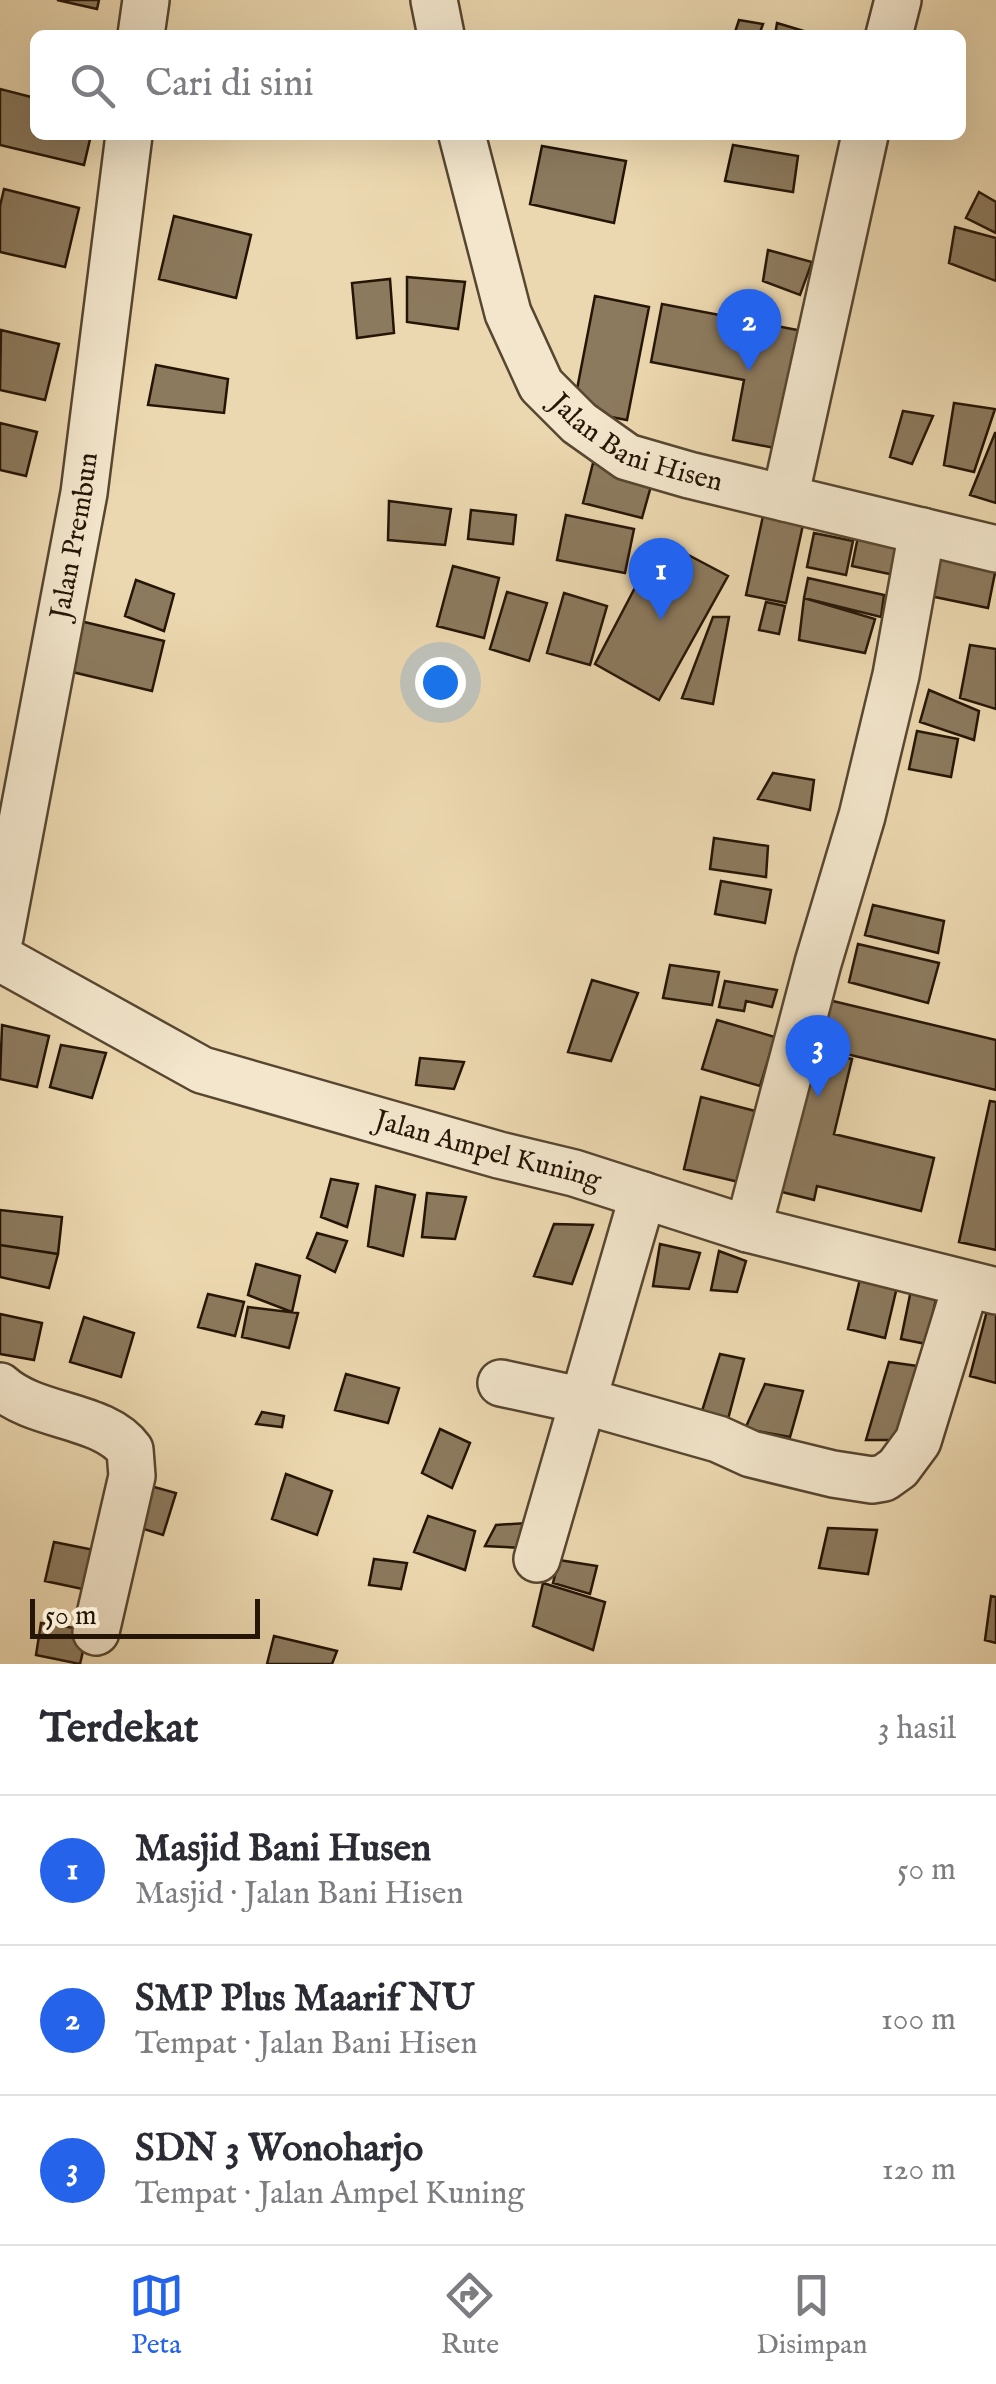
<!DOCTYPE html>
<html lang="id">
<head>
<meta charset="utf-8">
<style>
	:root { --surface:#fff; --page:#f7f7f7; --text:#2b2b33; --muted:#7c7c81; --line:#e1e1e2; --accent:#2563eb }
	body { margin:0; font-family:"IM FELL English",serif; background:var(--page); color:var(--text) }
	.scale { position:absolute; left:30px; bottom:25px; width:230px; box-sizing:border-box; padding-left:10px; border:5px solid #251506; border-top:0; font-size:28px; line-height:35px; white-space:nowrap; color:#251506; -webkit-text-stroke:8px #f3e6cc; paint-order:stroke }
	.you { position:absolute; left:440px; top:682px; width:35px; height:35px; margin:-25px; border:8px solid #fff; border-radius:50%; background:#1a73e8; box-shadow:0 0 0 15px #1a73e833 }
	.badge { display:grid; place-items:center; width:65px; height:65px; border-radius:50%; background:var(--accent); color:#fff; font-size:32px; font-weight:700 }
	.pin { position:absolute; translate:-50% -82px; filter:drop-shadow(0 2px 5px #0008) }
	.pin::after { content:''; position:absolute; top:52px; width:35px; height:30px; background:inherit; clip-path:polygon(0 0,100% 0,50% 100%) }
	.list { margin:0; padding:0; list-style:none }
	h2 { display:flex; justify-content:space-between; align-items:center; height:130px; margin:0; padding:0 40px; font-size:42px }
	h2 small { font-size:32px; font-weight:400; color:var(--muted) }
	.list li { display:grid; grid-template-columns:65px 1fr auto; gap:30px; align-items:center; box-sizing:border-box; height:150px; padding:0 40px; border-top:2px solid var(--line) }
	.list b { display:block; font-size:38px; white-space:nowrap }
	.list p { margin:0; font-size:32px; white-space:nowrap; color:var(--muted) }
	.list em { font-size:32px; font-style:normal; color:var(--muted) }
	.icon { flex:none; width:55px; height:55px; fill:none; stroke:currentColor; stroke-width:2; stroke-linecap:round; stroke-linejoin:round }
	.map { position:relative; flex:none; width:996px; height:1664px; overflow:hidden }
	.search { position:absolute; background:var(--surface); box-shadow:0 10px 40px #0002; left:30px; right:30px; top:30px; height:110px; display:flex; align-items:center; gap:25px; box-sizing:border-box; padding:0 35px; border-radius:15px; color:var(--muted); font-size:38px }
	.sheet { height:580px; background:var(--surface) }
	nav { display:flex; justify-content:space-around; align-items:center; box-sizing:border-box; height:140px; border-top:2px solid var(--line); background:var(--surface); font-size:28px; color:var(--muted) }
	nav a { display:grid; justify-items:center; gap:5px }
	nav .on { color:var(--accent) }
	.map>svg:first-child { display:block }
	.building { fill:#8c7a5e; stroke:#251506; stroke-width:2.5 }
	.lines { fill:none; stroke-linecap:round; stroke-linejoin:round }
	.minor-casing { stroke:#574630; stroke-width:50 }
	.minor { stroke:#f3e6cc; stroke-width:45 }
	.labels { text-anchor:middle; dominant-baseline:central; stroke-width:9; stroke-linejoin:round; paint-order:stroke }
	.street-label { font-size:28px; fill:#251506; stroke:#f3e6cc }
</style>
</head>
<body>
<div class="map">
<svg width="996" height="1664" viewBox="0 0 996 1664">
	<rect width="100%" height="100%" fill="#ecd8b0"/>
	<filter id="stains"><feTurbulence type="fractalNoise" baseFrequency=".002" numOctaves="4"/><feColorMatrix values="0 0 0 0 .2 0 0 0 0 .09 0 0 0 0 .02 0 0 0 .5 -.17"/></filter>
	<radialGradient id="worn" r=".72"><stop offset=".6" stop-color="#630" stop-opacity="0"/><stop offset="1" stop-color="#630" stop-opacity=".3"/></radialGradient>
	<!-- building -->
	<path class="building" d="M57,0h42l-2,9z
		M739,20l24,4 -4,11h-25z
		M777,23l40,12h-42z
		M0,89l35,9v37h56l-7,30 -84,-20z
		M733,145l65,11 -5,36 -68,-11z
		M542,146l84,15 -12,62 -84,-19z
		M4,189l75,19 -14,59 -65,-15v-46z
		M979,192l17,10v31l-30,-15z
		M174,216l77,19 -15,63 -77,-19z
		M955,227l41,11v43l-47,-18z
		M768,250l44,12 -12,33 -37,-14z
		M407,277l58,5 -7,47 -51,-7z
		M390,279l4,54 -37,5 -5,-55z
		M595,296l54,11 -22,113 -54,-10z
		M662,304l146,28 -23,118 -52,-10 11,-60 -93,-18z
		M1,330l58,14 -14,56 -45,-10z
		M156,365l72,14 -4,34 -76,-8z
		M954,403l41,6 -21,63 -30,-7z
		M903,411l30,5 -21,48 -22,-7z
		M0,423l37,9 -11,44 -26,-6z
		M995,433h1v70l-26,-8z
		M593,463l60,16 -11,39 -59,-15z
		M389,501l62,8 -6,36 -57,-5z
		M766,502l40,9 -20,92 -40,-8z
		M471,510l45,5 -3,29 -45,-5z
		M566,515l68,14 -9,44 -68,-13z
		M860,527l47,10 -8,39 -47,-10z
		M814,533l39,8 -7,34 -39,-8z
		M660,540l68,36 -69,124 -64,-36z
		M938,556l58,12 -8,40 -58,-12z
		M453,566l46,12 -15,60 -47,-12z
		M808,578l76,17 -3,22 -77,-19z
		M136,580l38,14 -10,37 -39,-15z
		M507,592l40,11 -18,58 -39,-12z
		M564,593l43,13 -17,59 -43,-12z
		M804,598l71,21 -10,34 -66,-13z
		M766,602l19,4 -6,28 -20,-4z
		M713,617h16l-16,87 -31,-6z
		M76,620l88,21 -12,50 -88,-21z
		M970,645l26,4v60l-36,-11z
		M929,690l50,21 -5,29 -54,-18z
		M917,731l41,8 -7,38 -42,-8z
		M773,773l41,7 -4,30 -52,-11z
		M714,838l54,8 -2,31 -56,-8z
		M721,881l50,9 -6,33 -50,-9z
		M873,905l71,16 -6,32 -73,-18z
		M858,944l81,19 -11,40 -79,-21z
		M670,965l49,7 -7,33 -49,-7z
		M592,980l46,13 -27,68 -43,-9z
		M725,981l52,9 -5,17 -26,-6 -2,10 -25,-4z
		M816,997l180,43v50l-191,-46z
		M717,1020l58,17 -15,49 -58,-17z
		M2,1025l47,11 -12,51 -37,-8z
		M61,1045l45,8 -14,45 -42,-11z
		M804,1049l48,10 -18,75 100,24 -13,53 -104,-25 -3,14 -44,-11z
		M420,1058l44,4 -10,27 -38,-4z
		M701,1097l58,15 -12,72 -63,-15z
		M990,1101l6,1v148l-37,-8z
		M331,1179l27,5 -11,43 -26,-10z
		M376,1186l39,9 -12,61 -35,-10z
		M427,1193l39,4 -11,42 -33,-2z
		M0,1210l62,7 -4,37 -58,-9z
		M554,1224l39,1 -21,59 -38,-8z
		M317,1233l30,8 -12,31 -28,-14z
		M660,1244l40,9 -11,36 -36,-3z
		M0,1245l58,9 -9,34 -49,-11z
		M719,1251l27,10 -9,31 -26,-2z
		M256,1264l44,12 -8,36 -44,-17z
		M860,1279l37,8 -12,51 -37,-9z
		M911,1290l26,5 -11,49 -25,-5z
		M208,1294l36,8 -9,34 -37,-9z
		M248,1307l50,6 -9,35 -47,-11z
		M988,1307l8,2v74l-26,-7z
		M0,1314l42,9 -8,37 -34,-6z
		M84,1317l50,16 -13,44 -51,-15z
		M720,1354l24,5 -16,60 -27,-5z
		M889,1362l43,6 -24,72h-42z
		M346,1374l53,14 -11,35 -53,-13z
		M765,1384l38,7 -13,46 -45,-8z
		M262,1412l22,4 -2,11 -26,-3z
		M440,1429l30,14 -18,45 -30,-15z
		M286,1474l46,17 -15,44 -45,-16z
		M147,1485l29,8 -13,42 -29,-9z
		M428,1516l47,15 -10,39 -51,-18z
		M527,1523l-5,25 -37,-2 11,-21z
		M828,1528l49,2 -9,44 -49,-6z
		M54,1542l45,9 -7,40 -47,-10z
		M374,1559l33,4 -6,26 -32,-4z
		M559,1560l38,6 -7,28 -37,-11z
		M543,1583l62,19 -12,48 -60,-24z
		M991,1596l5,1v46l-11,-3z
		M41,1623l47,7 -8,34 -44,-9z
		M274,1636l63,15 -5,13h-65z"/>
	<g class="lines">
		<!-- minor casing -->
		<g class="minor-casing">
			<g id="minor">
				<path d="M434,0l7,35"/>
				<path d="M141,35l5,-35"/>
				<path d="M889,35l9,-35"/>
				<path id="s1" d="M462,135l46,178 33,72 38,38 48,34 62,18 307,74"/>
				<path d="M785,498l80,-363"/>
				<path id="s2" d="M0,937l84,-444 45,-358"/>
				<path id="s3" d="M0,958l202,112 297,85 75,18 174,56 248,62"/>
				<path d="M748,1229l70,-266 44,-147 34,-141 26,-144"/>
				<path d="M501,1383l83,18 134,38 33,15 82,20 39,6 12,-2 14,-10 20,-27 48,-156"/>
				<path d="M0,1386c35,32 104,28 130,64l2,26 -36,156"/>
				<path d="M537,1559l106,-364"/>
			</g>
		</g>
		<!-- minor -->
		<use href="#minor" class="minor"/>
	</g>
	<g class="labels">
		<!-- street labels -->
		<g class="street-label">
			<text stroke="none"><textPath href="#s1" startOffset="378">Jalan Bani Hisen</textPath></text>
			<text stroke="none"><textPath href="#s2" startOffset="408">Jalan Prembun</textPath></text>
			<text stroke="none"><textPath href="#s3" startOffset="528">Jalan Ampel Kuning</textPath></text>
		</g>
	</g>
	<rect width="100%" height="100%" filter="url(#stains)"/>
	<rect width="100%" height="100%" fill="url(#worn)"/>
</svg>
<div class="scale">50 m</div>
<div class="you"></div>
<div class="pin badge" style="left:661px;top:620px">1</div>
<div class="pin badge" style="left:749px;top:371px">2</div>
<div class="pin badge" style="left:818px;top:1097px">3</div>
<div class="search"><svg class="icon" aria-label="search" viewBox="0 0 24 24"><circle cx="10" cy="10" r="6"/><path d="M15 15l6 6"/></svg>Cari di sini</div>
</div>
<section class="sheet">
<h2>Terdekat<small>3 hasil</small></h2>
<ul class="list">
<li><span class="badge">1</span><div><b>Masjid Bani Husen</b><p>Masjid · Jalan Bani Hisen</p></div><em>50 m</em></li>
<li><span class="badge">2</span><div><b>SMP Plus Maarif NU</b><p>Tempat · Jalan Bani Hisen</p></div><em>100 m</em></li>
<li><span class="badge">3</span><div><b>SDN 3 Wonoharjo</b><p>Tempat · Jalan Ampel Kuning</p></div><em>120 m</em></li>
</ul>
</section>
<nav>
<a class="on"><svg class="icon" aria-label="map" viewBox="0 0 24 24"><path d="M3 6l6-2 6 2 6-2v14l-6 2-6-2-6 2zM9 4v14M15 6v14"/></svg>Peta</a>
<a><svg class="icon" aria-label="directions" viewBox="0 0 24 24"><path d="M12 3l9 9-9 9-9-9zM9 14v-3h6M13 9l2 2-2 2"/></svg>Rute</a>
<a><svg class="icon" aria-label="saved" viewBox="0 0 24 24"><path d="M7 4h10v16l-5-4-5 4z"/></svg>Disimpan</a>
</nav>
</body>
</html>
